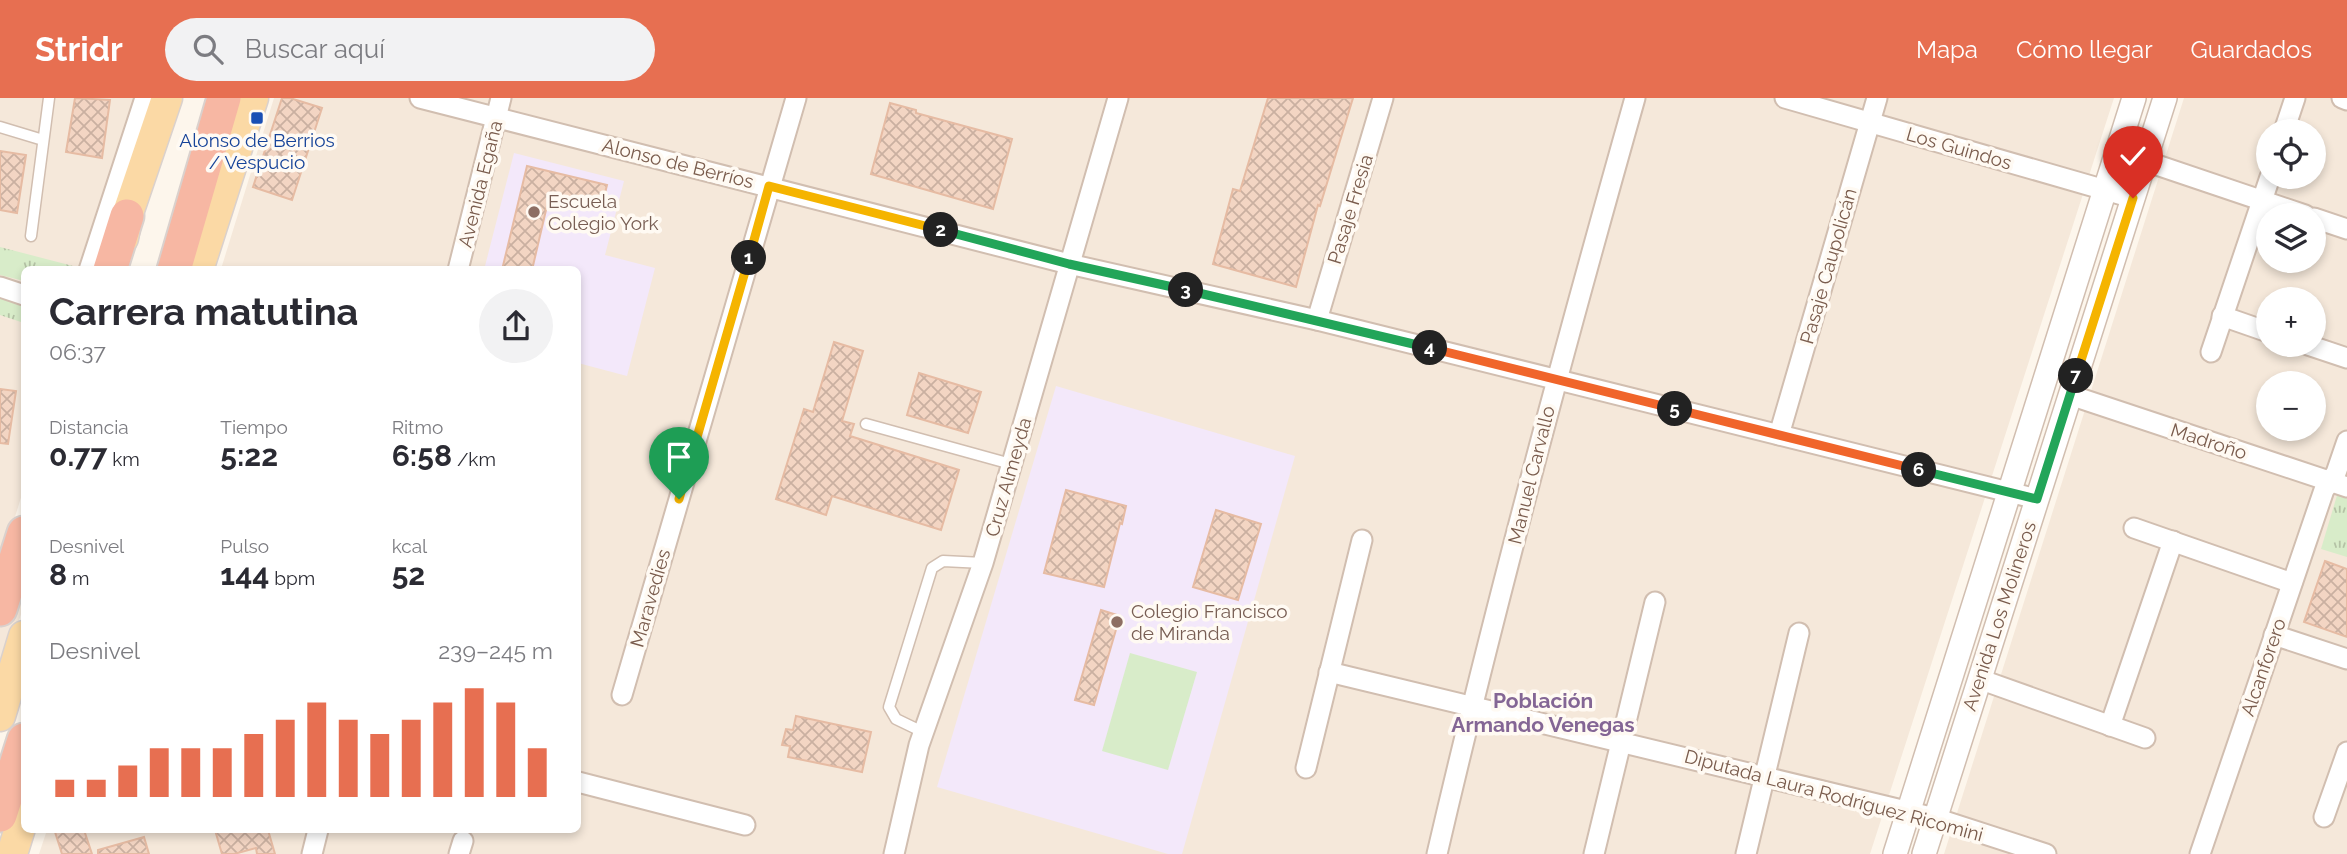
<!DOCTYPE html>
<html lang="es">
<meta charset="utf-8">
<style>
body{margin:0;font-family:Raleway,sans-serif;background:#f2f2f3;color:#2b2b33;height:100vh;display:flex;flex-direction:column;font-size:26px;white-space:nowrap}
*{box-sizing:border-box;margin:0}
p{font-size:23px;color:#7c7c81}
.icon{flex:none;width:38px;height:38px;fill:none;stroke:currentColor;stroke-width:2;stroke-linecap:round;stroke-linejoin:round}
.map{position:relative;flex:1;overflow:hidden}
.sheet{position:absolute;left:21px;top:168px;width:560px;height:567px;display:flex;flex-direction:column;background:#fff;border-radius:10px;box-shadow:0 4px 10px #0003}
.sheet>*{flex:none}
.controls{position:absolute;left:2256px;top:21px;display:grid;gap:14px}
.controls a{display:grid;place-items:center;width:70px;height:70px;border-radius:50%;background:#fff;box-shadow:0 4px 10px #0003;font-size:35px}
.pin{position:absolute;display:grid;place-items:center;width:60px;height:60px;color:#fff;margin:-72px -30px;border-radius:50% 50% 50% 0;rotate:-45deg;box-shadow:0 0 7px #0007}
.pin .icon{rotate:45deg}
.km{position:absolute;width:35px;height:35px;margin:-18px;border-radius:50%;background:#222;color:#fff;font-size:19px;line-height:35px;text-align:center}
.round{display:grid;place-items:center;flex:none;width:74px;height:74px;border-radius:37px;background:#f2f2f3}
.overview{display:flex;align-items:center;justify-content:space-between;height:119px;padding:0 28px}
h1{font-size:38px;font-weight:700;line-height:52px}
.figures{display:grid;grid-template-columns:repeat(3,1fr);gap:10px;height:119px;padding:7px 28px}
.figures div{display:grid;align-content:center}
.figures b{font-size:30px;font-weight:700}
.figures small{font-size:19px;font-weight:400}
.figures p{font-size:19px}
.chart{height:196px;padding:14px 28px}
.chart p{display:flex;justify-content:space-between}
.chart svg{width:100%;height:126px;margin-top:7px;stroke:#e76f51;stroke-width:6}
header{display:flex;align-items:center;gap:42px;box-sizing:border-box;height:98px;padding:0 35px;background:#e76f51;color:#fff}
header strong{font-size:33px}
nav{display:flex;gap:38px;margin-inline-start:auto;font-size:24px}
.search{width:490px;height:63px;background:#f2f2f3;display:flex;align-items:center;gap:18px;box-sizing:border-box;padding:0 24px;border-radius:38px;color:#7c7c81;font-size:26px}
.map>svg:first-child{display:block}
.residential{fill:#f5e8da;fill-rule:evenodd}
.education{fill:#f3e8fa}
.grass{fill:url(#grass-tufts)}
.pitch{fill:#d8ecc9}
.building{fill:url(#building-cross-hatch);stroke:#e6bba3;stroke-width:2}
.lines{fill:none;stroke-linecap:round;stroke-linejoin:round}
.service-casing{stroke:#d1beb0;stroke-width:13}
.minor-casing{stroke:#d1beb0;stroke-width:23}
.tertiary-casing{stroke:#d1beb0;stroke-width:26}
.primary-casing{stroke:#dad1cd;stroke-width:33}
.motorway-casing{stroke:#dad1cd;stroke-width:37}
.service{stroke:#fff;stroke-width:10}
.minor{stroke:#fff;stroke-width:19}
.tertiary{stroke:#fff;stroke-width:23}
.primary{stroke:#fbd9a5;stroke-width:30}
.motorway{stroke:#f7b7a3;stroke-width:33}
.split-1-casing{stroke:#fff;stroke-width:14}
.split-2-casing{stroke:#fff;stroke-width:14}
.split-3-casing{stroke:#fff;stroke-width:14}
.split-4-casing{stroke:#fff;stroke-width:14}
.split-5-casing{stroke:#fff;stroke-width:14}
.split-6-casing{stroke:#fff;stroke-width:14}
.split-7-casing{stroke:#fff;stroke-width:14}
.split-8-casing{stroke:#fff;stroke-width:14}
.split-1{stroke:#f5b400;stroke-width:9}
.split-2{stroke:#f5b400;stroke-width:9}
.split-3{stroke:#22a559;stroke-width:9}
.split-4{stroke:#22a559;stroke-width:9}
.split-5{stroke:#f0652b;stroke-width:9}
.split-6{stroke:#f0652b;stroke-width:9}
.split-7{stroke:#22a559;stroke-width:9}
.split-8{stroke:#f5b400;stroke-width:9}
.transit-dot{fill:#1a4fb4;stroke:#fffaf3;stroke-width:2.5}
.education-dot{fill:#8d6e63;stroke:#fffaf3;stroke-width:2.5}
.labels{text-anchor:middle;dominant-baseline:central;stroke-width:7;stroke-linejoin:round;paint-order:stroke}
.transit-label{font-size:19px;fill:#164399;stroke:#fffaf3}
.street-label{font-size:19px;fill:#7a5c4d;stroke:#fffaf3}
.education-label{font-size:19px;fill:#785e54;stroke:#fffaf3;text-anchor:start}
.neighbourhood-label{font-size:21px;font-weight:bold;fill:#846695;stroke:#fffaf3}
</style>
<header>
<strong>Stridr</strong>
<div class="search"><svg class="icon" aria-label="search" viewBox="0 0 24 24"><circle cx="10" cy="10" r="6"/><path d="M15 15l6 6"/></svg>Buscar aquí</div>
<nav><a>Mapa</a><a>Cómo llegar</a><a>Guardados</a></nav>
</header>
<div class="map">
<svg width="2347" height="756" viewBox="0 0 2347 756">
<defs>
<pattern id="grass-tufts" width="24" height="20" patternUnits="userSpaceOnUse" patternTransform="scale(1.75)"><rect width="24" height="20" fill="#d8ecc9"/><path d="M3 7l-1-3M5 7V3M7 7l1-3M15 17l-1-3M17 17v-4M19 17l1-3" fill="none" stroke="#b4c2a5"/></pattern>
<pattern id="building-cross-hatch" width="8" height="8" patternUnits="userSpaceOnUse" patternTransform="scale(1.75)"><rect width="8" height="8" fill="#f3d5c3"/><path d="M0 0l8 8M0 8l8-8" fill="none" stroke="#cab0a1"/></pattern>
</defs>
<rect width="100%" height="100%" fill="#fdf6ec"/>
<g class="residential">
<path d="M0,0H137L81,171L24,172V390L14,422L24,426V506L0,586Z"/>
<path d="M274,0H2114L1870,756H39L47,732H578V172L221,171Z"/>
<path d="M2184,0H2347V756H1944ZM2268,33H2314V79H2268ZM2268,117H2314V163H2268ZM2268,201H2314V247H2268ZM2268,285H2314V331H2268Z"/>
</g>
<g class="education">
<path d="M514,55L624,83L605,157L655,170L627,278L578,265V172H484Z"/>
<path d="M1056,288L1295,358L1182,756H1168L937,689Z"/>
</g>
<g class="grass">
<path d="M0,149L73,168H74L69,171L24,172V183L0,177Z"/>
<path d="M0,194L24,201V225L0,217Z"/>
<path d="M2338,394L2347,397V459L2321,451Z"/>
</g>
<path class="pitch" d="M1130,555L1197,574L1168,672L1102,653Z"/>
<g class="building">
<path d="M75,0L110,2L102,60L66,54Z"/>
<path d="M282,0H290L322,10L292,102L253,89Z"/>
<path d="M1268,0H1353L1320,108L1318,107L1296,189L1213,166L1233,91L1240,93Z"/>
<path d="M890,5L916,12V15L1012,41L993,111L871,76Z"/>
<path d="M0,53L26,57L17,115L0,112Z"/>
<path d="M527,68L607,87L602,107L550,95L532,172H502Z"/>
<path d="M834,244L863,253L842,323L854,326L850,338L959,372L941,432L832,398L826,417L776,401L804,311L813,314Z"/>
<path d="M919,275L981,294L968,335L907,317Z"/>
<path d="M0,291L16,293L8,346L0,345Z"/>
<path d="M1066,392L1126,408L1122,426L1120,425L1104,489L1044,475Z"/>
<path d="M1216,412L1261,426L1238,502L1193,489Z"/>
<path d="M2325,463L2347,471V539L2304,524Z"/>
<path d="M1101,512L1120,518L1094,607L1075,602Z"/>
<path d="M796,618L871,634L862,674L788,659L790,648L782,647L786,631L793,632Z"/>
<path d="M62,732H84L92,756H62L55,734Z"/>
<path d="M215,732H268L275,756H257L256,750L234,756H222Z"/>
<path d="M144,739L149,756H98V752Z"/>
</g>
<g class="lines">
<defs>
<g id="service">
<path d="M0,29L43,42"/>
<path d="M31,138L49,0"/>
<path d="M866,326L1011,366"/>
<path d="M923,634L896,621L889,609L932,470L943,463L983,465"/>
</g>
<g id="minor">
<path d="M420,0L1069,166L1317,222L2037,401"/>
<path d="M1785,0L2133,100"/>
<path d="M2342,0L2347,2"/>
<path d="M2284,33L2295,0"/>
<path d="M2145,63L2305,117"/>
<path d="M2314,120L2347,131"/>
<path d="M89,172L145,0"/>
<path d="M458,172L501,0"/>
<path d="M0,189L24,197"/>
<path d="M2222,218L2268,234"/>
<path d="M1317,222L1383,0"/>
<path d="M2308,247L2347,260"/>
<path d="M2211,254L2270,79"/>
<path d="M2070,297L2347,389"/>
<path d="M1779,337L1877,0"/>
<path d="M2134,430L2292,485"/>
<path d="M2274,537L2347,561"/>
<path d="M1329,574L1935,720L2046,756"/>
<path d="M1979,581L2145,640"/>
<path d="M622,597L796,0"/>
<path d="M2110,628L2173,443"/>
<path d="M1306,670L1362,442"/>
<path d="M578,684L745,727"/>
<path d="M2324,719L2347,654"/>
<path d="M312,756L318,732"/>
<path d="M459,756L463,743"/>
<path d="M894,756L919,647L983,465L1118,0"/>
<path d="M1437,756C1496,502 1564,251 1635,0"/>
<path d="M1594,756L1655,504"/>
<path d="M1746,756L1799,535"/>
<path d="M2200,756L2324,392L2336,375L2347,343"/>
</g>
<g id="tertiary">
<path d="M1895,756L2134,0"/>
<path d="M1924,756L2165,0"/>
</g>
<g id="primary">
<path d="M123,140L127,118L167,0"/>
<path d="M198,172L253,0"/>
<path d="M0,618L24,538"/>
<path d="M12,756L24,717"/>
</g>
<g id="motorway">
<path d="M110,172L127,118"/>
<path d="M174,172L224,0"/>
<path d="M0,511L24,435"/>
<path d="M0,717L24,642"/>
</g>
</defs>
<use href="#service" class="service-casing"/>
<use href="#minor" class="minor-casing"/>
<use href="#tertiary" class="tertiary-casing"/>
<use href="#primary" class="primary-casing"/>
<use href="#motorway" class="motorway-casing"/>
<use href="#service" class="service"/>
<use href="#minor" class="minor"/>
<use href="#tertiary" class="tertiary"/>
<use href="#primary" class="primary"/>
<use href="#motorway" class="motorway"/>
</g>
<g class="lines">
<defs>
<path id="split-1" d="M679,401L749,160"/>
<path id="split-2" d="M749,160L769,88L941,132"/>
<path id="split-3" d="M941,132L1069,166L1186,192"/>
<path id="split-4" d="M1186,192L1430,250"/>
<path id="split-5" d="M1430,250L1675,311"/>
<path id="split-6" d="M1675,311L1919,372"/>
<path id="split-7" d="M1919,372L2037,401L2076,278"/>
<path id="split-8" d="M2076,278L2133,100"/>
</defs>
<use href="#split-1" class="split-1-casing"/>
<use href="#split-2" class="split-2-casing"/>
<use href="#split-3" class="split-3-casing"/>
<use href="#split-4" class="split-4-casing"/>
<use href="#split-5" class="split-5-casing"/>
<use href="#split-6" class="split-6-casing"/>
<use href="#split-7" class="split-7-casing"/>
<use href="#split-8" class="split-8-casing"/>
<use href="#split-1" class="split-1"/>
<use href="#split-2" class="split-2"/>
<use href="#split-3" class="split-3"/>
<use href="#split-4" class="split-4"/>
<use href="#split-5" class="split-5"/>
<use href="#split-6" class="split-6"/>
<use href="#split-7" class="split-7"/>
<use href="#split-8" class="split-8"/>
</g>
<rect class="transit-dot" x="250" y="13" width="14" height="14" rx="3.5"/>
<g class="education-dot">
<circle cx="534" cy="114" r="7"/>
<circle cx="1117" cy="524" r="7"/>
</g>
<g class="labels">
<g class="transit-label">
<text x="257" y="42">Alonso de Berrios<tspan x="257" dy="22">/ Vespucio</tspan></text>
</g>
<g class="street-label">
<text transform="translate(1959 50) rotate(16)">Los Guindos</text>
<text transform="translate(678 65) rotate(14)">Alonso de Berríos</text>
<text transform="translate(480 86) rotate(-76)">Avenida Egaña</text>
<text transform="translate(1350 111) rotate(-73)">Pasaje Fresia</text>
<text transform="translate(1828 168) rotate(-74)">Pasaje Caupolicán</text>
<text transform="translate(2209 343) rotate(18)">Madroño</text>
<text transform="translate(1531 377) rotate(-76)">Manuel Carvallo</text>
<text transform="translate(1008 379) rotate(-74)">Cruz Almeyda</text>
<text transform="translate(650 500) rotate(-74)">Maravedies</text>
<text transform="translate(1999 518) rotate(-72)">Avenida Los Molineros</text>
<text transform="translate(2263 569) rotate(-71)">Alcanforero</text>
<text transform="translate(1834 697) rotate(15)">Diputada Laura Rodríguez Ricomini</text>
</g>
<g class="education-label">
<text x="548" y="103">Escuela<tspan x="548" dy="22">Colegio York</tspan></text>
<text x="1131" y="513">Colegio Francisco<tspan x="1131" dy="22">de Miranda</tspan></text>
</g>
<g class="neighbourhood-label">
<text x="1543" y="602">Población<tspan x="1543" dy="24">Armando Venegas</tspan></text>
</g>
</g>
</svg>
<div class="controls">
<a><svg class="icon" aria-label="locate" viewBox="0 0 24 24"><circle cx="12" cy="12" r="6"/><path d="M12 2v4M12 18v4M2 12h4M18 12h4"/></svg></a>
<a><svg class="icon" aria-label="layers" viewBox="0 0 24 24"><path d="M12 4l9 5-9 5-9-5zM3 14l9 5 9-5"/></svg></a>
<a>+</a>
<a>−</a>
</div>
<div class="pin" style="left:679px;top:401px;background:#1e9e55"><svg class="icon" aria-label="arrive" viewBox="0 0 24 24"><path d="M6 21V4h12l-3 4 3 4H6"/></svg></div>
<div class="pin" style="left:2133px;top:100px;background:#d93025"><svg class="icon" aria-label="check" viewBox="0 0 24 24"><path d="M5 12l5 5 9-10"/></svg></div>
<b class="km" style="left:749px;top:160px">1</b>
<b class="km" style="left:941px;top:132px">2</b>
<b class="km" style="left:1186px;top:192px">3</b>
<b class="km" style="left:1430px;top:250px">4</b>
<b class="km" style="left:1675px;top:311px">5</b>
<b class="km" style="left:1919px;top:372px">6</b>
<b class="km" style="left:2076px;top:278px">7</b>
<section class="sheet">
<div class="overview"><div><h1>Carrera matutina</h1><p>06:37</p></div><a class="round"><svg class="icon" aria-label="share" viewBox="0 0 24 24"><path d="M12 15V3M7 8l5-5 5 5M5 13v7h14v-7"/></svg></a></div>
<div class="figures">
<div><p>Distancia</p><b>0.77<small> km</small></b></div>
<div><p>Tiempo</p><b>5:22</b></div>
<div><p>Ritmo</p><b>6:58<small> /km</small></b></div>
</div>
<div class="figures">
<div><p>Desnivel</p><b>8<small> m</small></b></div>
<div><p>Pulso</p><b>144<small> bpm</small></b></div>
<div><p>kcal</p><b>52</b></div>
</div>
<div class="chart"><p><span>Desnivel</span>239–245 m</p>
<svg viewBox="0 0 160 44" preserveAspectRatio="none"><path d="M5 44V38M15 44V38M25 44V33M35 44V27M45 44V27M55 44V27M65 44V22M75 44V17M85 44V11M95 44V17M105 44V22M115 44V17M125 44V11M135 44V6M145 44V11M155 44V27"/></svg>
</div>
</section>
</div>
